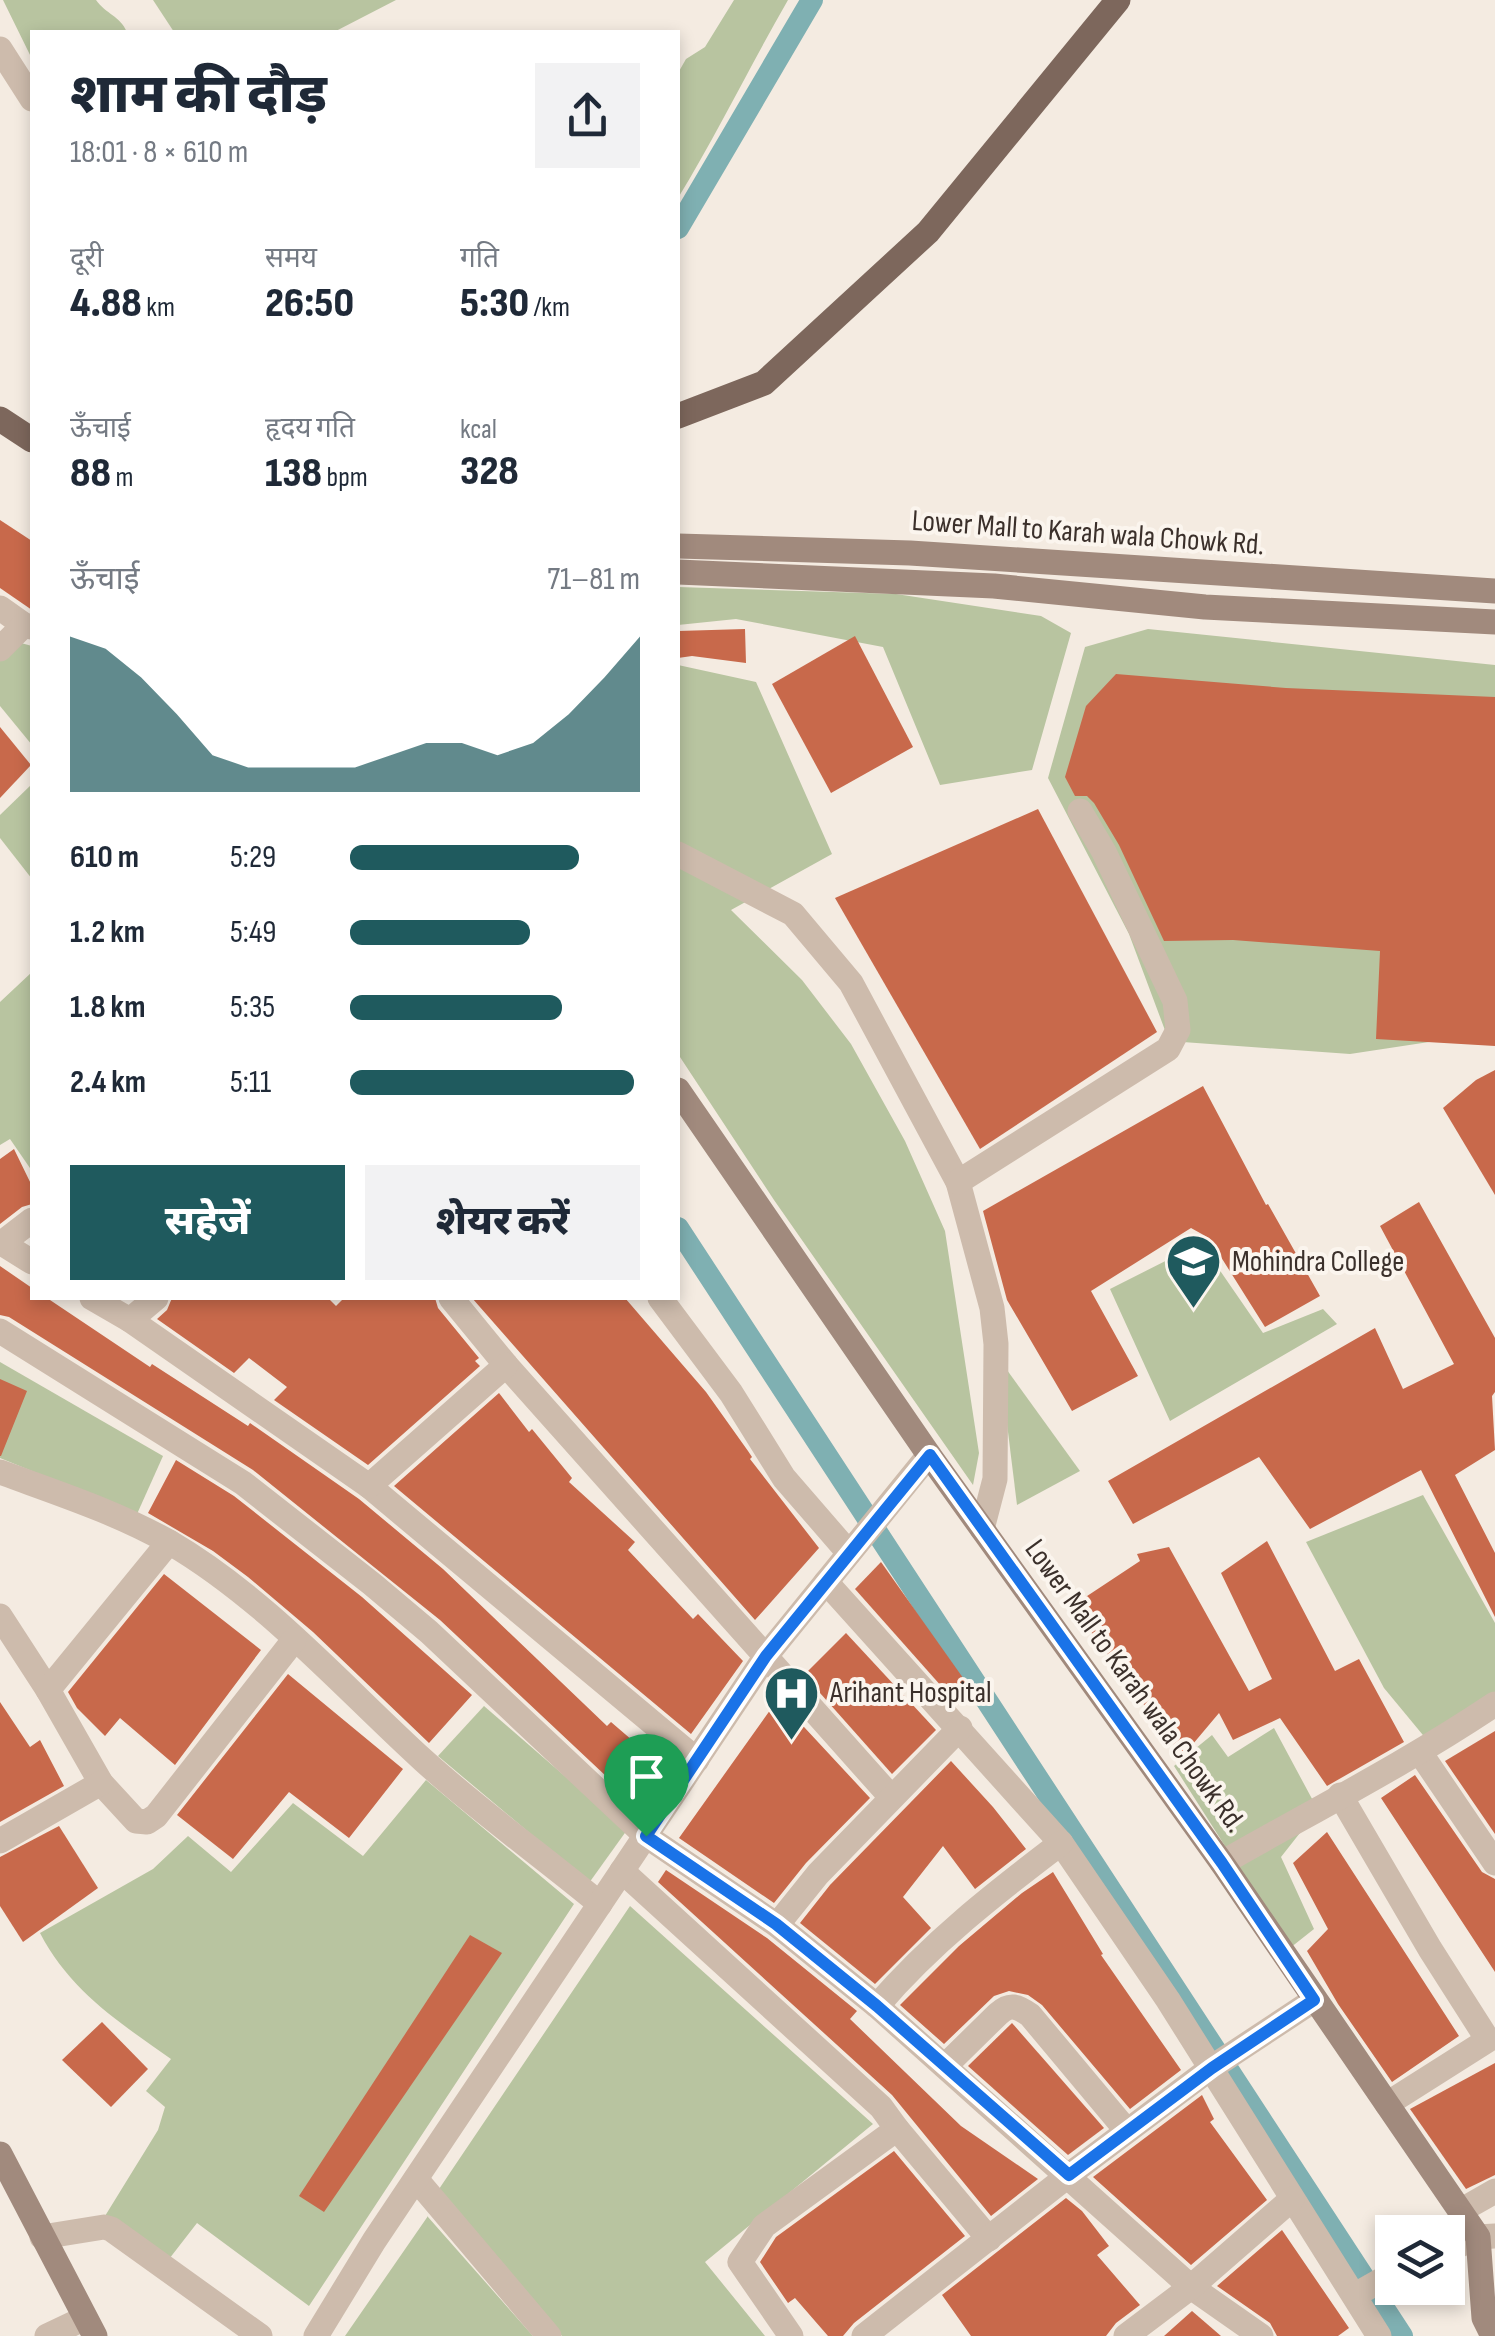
<!DOCTYPE html>
<html lang="hi">
<meta charset="utf-8">
<style>
body{margin:0;font-family:"Sofia Sans Condensed","Noto Sans Devanagari",sans-serif;background:#f2f2f3;color:#1f2937;height:100vh;display:flex;flex-direction:column;font-size:38px;white-space:nowrap}
*{box-sizing:border-box;margin:0}
p{font-size:32px;color:#747a83}
.icon{flex:none;width:55px;height:55px;fill:none;stroke:currentColor;stroke-width:2;stroke-linecap:round;stroke-linejoin:round}
.map{position:relative;flex:1;overflow:hidden}
.drawer{position:absolute;left:30px;top:30px;width:650px;height:1270px;display:flex;flex-direction:column;background:#fff;border-radius:0px;box-shadow:0 5px 15px #0003}
.drawer>*{flex:none}
.controls{position:absolute;left:1375px;top:2215px;display:grid;gap:20px}
.controls a{display:grid;place-items:center;width:90px;height:90px;border-radius:0px;background:#fff;box-shadow:0 5px 15px #0003;font-size:50px}
.pin{position:absolute;display:grid;place-items:center;width:85px;height:85px;color:#fff;margin:-102px -42px;border-radius:50% 50% 50% 0;rotate:-45deg;box-shadow:0 0 10px #0007}
.pin .icon{rotate:45deg}
.round{display:grid;place-items:center;flex:none;width:105px;height:105px;border-radius:0px;background:#f2f2f3}
.overview{display:flex;align-items:center;justify-content:space-between;height:170px;padding:0 40px}
h1{font-size:55px;font-weight:800;line-height:75px}
.stats{display:grid;grid-template-columns:repeat(3,1fr);gap:15px;height:170px;padding:10px 40px}
.stats div{display:grid;align-content:center}
.stats b{font-size:42px;font-weight:800}
.stats small{font-size:28px;font-weight:400}
.stats p{font-size:28px}
.chart{height:280px;padding:20px 40px}
.chart p{display:flex;justify-content:space-between}
.chart svg{width:100%;height:180px;margin-top:10px;fill:#1f5a5e;opacity:.7}
.cta{display:flex;gap:20px;margin-top:auto;padding:20px 40px}
.cta a{flex:1;height:115px;border-radius:0px;background:#1f5a5e;color:#fff;font-size:40px;font-weight:800;line-height:115px;text-align:center}
.cta a+a{background:#f2f2f3;color:#1f2937}
ul{padding:0 40px;list-style:none;font-size:32px}
li{display:grid;grid-template-columns:160px 120px 1fr;align-items:center;height:75px}
li i{height:25px;border-radius:12px;background:#1f5a5e}
.map>svg:first-child{display:block}
.green{fill:#b8c4a0}
.lines{fill:none;stroke-linecap:round;stroke-linejoin:round}
.canal{stroke:#7fb0b2;stroke-width:22}
.building{fill:#c8694b}
.street{stroke:#cdbbac;stroke-width:25}
.secondary{stroke:#a18a7d;stroke-width:25}
.primary{stroke:#7d675c;stroke-width:25}
.route-casing{stroke:#fff;stroke-width:20}
.route{stroke:#1a73e8;stroke-width:12}
.labels{text-anchor:middle;dominant-baseline:central;stroke-width:8;stroke-linejoin:round;paint-order:stroke}
.street-label{font-size:30px;fill:#3b302b;stroke:#fbf5ee}
.poi-label{font-size:30px;fill:#3b302b;stroke:#fbf5ee;text-anchor:start}
</style>
<div class="map">
<svg width="1495" height="2336" viewBox="0 0 1495 2336">
<rect width="100%" height="100%" fill="#f4ebe1"/>
<g class="green">
<path d="M3,0H96C106,14 120,16 127,32H32V59Z"/>
<path d="M153,0H396L334,32H174Z"/>
<path d="M734,0H788C750,66 717,134 678,198V73L686,59L705,47Z"/>
<path d="M678,587L896,594L1041,616L1071,633L1032,770L940,785L883,647L736,619L678,625Z"/>
<path d="M1148,629L1495,665V1032L1350,1054L1169,1041L1129,934L1048,778L1085,647Z"/>
<path d="M21,643L32,646V745L0,706V661Z"/>
<path d="M678,665L756,682L832,854L731,910L802,980L851,1044L905,1141L945,1231L979,1453L973,1485L774,1200L678,1054Z"/>
<path d="M32,784V879L0,838V815Z"/>
<path d="M32,972V1171L10,1139L0,1145V1002Z"/>
<path d="M1201,1243L1263,1333L1323,1309L1337,1324L1170,1421L1110,1289Z"/>
<path d="M999,1359L1080,1471L1017,1505Z"/>
<path d="M0,1362L163,1456L137,1514L0,1458Z"/>
<path d="M1423,1495L1495,1623V1704L1432,1746L1384,1688L1306,1542Z"/>
<path d="M484,1706L627,1830L589,1883L438,1756Z"/>
<path d="M1274,1728L1318,1810L1281,1857L1314,1929L1290,1948L1174,1766L1212,1735L1228,1757Z"/>
<path d="M426,1780L574,1904L309,2306L197,2223L159,2272L97,2229L158,2130L165,2107L146,2091L171,2059C120,2023 70,1991 40,1933L153,1869L188,1836L231,1872L293,1803L363,1856Z"/>
<path d="M630,1906L873,2124L705,2262L765,2336H562L439,2189Z"/>
<path d="M428,2216V2217L533,2336H345Z"/>
</g>
<g class="lines">
<g class="canal">
<path d="M678,228L812,0"/>
<path d="M678,1228L1402,2336"/>
</g>
</g>
<g class="building">
<path d="M0,520L32,541V610L0,588Z"/>
<path d="M745,629L746,663L692,656L678,658V631Z"/>
<path d="M855,636L913,747L831,793L772,684Z"/>
<path d="M1116,674L1286,688L1495,697V1046L1376,1039L1380,951L1233,940L1164,941L1119,845L1094,803L1087,796H1075L1065,777L1086,706Z"/>
<path d="M0,727L31,765L0,798Z"/>
<path d="M1038,809L1157,1032L980,1149L835,898Z"/>
<path d="M1495,1070V1195L1443,1108L1476,1080Z"/>
<path d="M1203,1086L1266,1205L1268,1204L1320,1296L1265,1327L1209,1238L1191,1228L1091,1291L1138,1376L1072,1411L1007,1300L983,1211Z"/>
<path d="M14,1149L32,1186V1204L22,1207L0,1224V1159Z"/>
<path d="M1419,1202L1495,1338V1392L1492,1396L1495,1450L1455,1475L1495,1553V1617L1421,1470L1310,1529L1259,1457L1133,1524L1108,1481L1375,1328L1403,1389L1454,1364L1380,1226Z"/>
<path d="M0,1266L32,1288V1298H47L150,1367L152,1364L248,1426L250,1423L359,1499L443,1569L607,1726L611,1722L668,1771L641,1809L440,1620L253,1470L9,1317L0,1315Z"/>
<path d="M172,1298H328L336,1306L344,1298H435L438,1308L479,1358L475,1361L480,1366L368,1465L274,1400L287,1387L249,1358L234,1373L157,1319L167,1310Z"/>
<path d="M472,1298H625L706,1392L748,1451L752,1457L750,1459L819,1548L755,1620Z"/>
<path d="M0,1379L27,1391L1,1456H0Z"/>
<path d="M499,1393L529,1432L532,1429L572,1478L569,1482L635,1542L628,1550L693,1619L698,1614L743,1661L691,1734L394,1486Z"/>
<path d="M176,1460L234,1496L362,1597L472,1695L429,1743L313,1632L248,1577L213,1551L148,1513Z"/>
<path d="M1267,1541L1335,1671L1359,1659L1404,1742L1327,1786L1280,1718L1233,1740L1219,1713L1182,1757L1072,1606L1140,1561L1137,1554L1169,1547L1249,1691L1272,1679L1221,1573Z"/>
<path d="M881,1562L973,1692L958,1705L855,1589Z"/>
<path d="M164,1574L261,1650L175,1765L120,1718L105,1736L77,1708L68,1692Z"/>
<path d="M846,1633L936,1730L892,1774L804,1675Z"/>
<path d="M288,1674L403,1769L349,1838L289,1792L233,1859L177,1815Z"/>
<path d="M778,1699L870,1798L806,1863L774,1903L679,1838Z"/>
<path d="M0,1702L30,1747L40,1740L64,1786L0,1822Z"/>
<path d="M1495,1731V1834L1445,1761Z"/>
<path d="M951,1761L993,1807L1026,1849L975,1889L943,1846L903,1897L931,1928L875,1984L800,1923L830,1885Z"/>
<path d="M1415,1775L1482,1872L1495,1879V1972L1381,1798Z"/>
<path d="M59,1826L98,1888L23,1942L0,1906V1857Z"/>
<path d="M1327,1832L1459,2036L1392,2082L1338,2004L1307,1951L1328,1929L1293,1863Z"/>
<path d="M666,1870L767,1938L857,2011L850,2019L961,2126L1038,2179L991,2216L892,2095L658,1882Z"/>
<path d="M1053,1872L1103,1954L1101,1955L1181,2070L1130,2109L1042,2005L1028,1995L1009,1991L994,1996L944,2044L900,2005L959,1946L1022,1893Z"/>
<path d="M470,1935L502,1953L324,2212L299,2196Z"/>
<path d="M102,2022L148,2069L111,2107L62,2060Z"/>
<path d="M1012,2023L1104,2128L1068,2155L968,2066Z"/>
<path d="M1495,2063V2175L1466,2189L1410,2109Z"/>
<path d="M1202,2095L1214,2119L1210,2122L1267,2200L1191,2265L1093,2177Z"/>
<path d="M894,2151L965,2236L854,2323L843,2336H828L795,2298L788,2303L760,2262L776,2237Z"/>
<path d="M1066,2198L1082,2211L1109,2246L1097,2255L1140,2305L1116,2323L1106,2336H971L942,2295Z"/>
<path d="M1282,2230L1349,2328L1338,2336H1277L1270,2323L1217,2286Z"/>
<path d="M1192,2311L1221,2336H1164Z"/>
</g>
<g class="lines">
<g class="street">
<path d="M0,49L32,99"/>
<path d="M0,608L24,625L32,627"/>
<path d="M0,649L24,625"/>
<path d="M678,854L793,914L851,983L958,1182L992,1308L996,1344L995,1479L982,1529"/>
<path d="M958,1182L1168,1049L1178,1030L1175,1001L1104,852L1080,811"/>
<path d="M0,1242L32,1262"/>
<path d="M2,1243L32,1220"/>
<path d="M92,1298L130,1320"/>
<path d="M156,1298L130,1320L369,1486L697,1760"/>
<path d="M451,1298L506,1365L891,1797"/>
<path d="M660,1298L731,1393L784,1478L849,1553"/>
<path d="M0,1331L243,1483L372,1584L429,1632L646,1836L777,1925L877,2006L1191,2287L1261,2336"/>
<path d="M0,1472C57,1493 116,1512 169,1542C265,1598 342,1686 423,1760C479,1811 542,1856 600,1904"/>
<path d="M369,1486L506,1365"/>
<path d="M826,1582L1061,1843L1168,2000L1379,2336"/>
<path d="M0,1616L48,1690L101,1783L136,1821L147,1822L156,1816L294,1640"/>
<path d="M48,1690L169,1542"/>
<path d="M1421,1754L1495,1863"/>
<path d="M1340,1795L1430,1949L1488,2040L1387,2104"/>
<path d="M0,1841L101,1783"/>
<path d="M1222,1863C1313,1811 1407,1763 1495,1704"/>
<path d="M622,1871L881,2107L897,2129L764,2226L740,2262L791,2336"/>
<path d="M777,1925L818,1874L960,1728"/>
<path d="M877,2006C931,1943 995,1893 1061,1843"/>
<path d="M945,2066L998,2014C1010,2003 1017,2006 1030,2015L1127,2131"/>
<path d="M897,2129L989,2239"/>
<path d="M416,2179L549,2336"/>
<path d="M1460,2211L1495,2191"/>
<path d="M42,2237L104,2227L111,2229L260,2336"/>
<path d="M1448,2250L1478,2237L1495,2236"/>
<path d="M1355,2295L1392,2274"/>
<path d="M47,2336L85,2318"/>
<path d="M316,2336L374,2241L766,1656L929,1455"/>
<path d="M864,2336L1069,2175L1211,2068L1314,2000"/>
<path d="M1126,2336L1191,2287L1292,2199"/>
</g>
<g class="secondary">
<path d="M678,546L910,553L1495,591"/>
<path d="M678,572L994,586L1205,607L1495,622"/>
<path d="M678,1090L929,1455L1222,1863L1478,2237L1484,2318L1493,2336"/>
<path d="M0,2154L95,2336"/>
</g>
<g class="primary">
<path d="M678,416L764,383L928,232L1118,0"/>
<path d="M0,419L32,440"/>
</g>
</g>
<g class="lines">
<defs>
<path id="route" d="M930,1455L1222,1863L1314,2000L1212,2068L1069,2175L877,2006L776,1924L646,1836L766,1656Z"/>
</defs>
<use href="#route" class="route-casing"/>
<use href="#route" class="route"/>
</g>
<defs>
<symbol id="university-pin" viewBox="-11 -11 22 30"><path d="M0 17L-7.5 6A9.5 9.5 0 1 1 7.5 6Z" fill="#1f5a5e" stroke="#fbf5ee"/><path d="M0-5L7-2L0 1L-7-2ZM-4 1L0 2.5L4 1V4Q0 6-4 4Z" fill="#fff"/></symbol>
<symbol id="hospital-pin" viewBox="-11 -11 22 30"><path d="M0 17L-7.5 6A9.5 9.5 0 1 1 7.5 6Z" fill="#1f5a5e" stroke="#fbf5ee"/><path d="M-5-5h3v3.5h4V-5h3V5h-3V1.5h-4V5h-3Z" fill="#fff"/></symbol>
</defs>
<g fill-rule="evenodd">
<use href="#university-pin" x="1162" y="1230" width="63" height="86"/>
<use href="#hospital-pin" x="760" y="1662" width="63" height="86"/>
</g>
<g class="labels">
<g class="street-label">
<text transform="translate(1088 533) rotate(4)">Lower Mall to Karah wala Chowk Rd.</text>
<text transform="translate(1135 1686) rotate(54)">Lower Mall to Karah wala Chowk Rd.</text>
</g>
<g class="poi-label">
<text x="1232" y="1262">Mohindra College</text>
<text x="830" y="1693">Arihant Hospital</text>
</g>
</g>
</svg>
<div class="controls">
<a><svg class="icon" aria-label="layers" viewBox="0 0 24 24"><path d="M12 4l9 5-9 5-9-5zM3 14l9 5 9-5"/></svg></a>
</div>
<div class="pin" style="left:646px;top:1836px;background:#1e9e55"><svg class="icon" aria-label="arrive" viewBox="0 0 24 24"><path d="M6 21V4h12l-3 4 3 4H6"/></svg></div>
<section class="drawer">
<div class="overview"><div><h1>शाम की दौड़</h1><p>18:01 · 8 × 610 m</p></div><a class="round"><svg class="icon" aria-label="share" viewBox="0 0 24 24"><path d="M12 15V3M7 8l5-5 5 5M5 13v7h14v-7"/></svg></a></div>
<div class="stats">
<div><p>दूरी</p><b>4.88<small> km</small></b></div>
<div><p>समय</p><b>26:50</b></div>
<div><p>गति</p><b>5:30<small> /km</small></b></div>
</div>
<div class="stats">
<div><p>ऊँचाई</p><b>88<small> m</small></b></div>
<div><p>हृदय गति</p><b>138<small> bpm</small></b></div>
<div><p>kcal</p><b>328</b></div>
</div>
<div class="chart"><p><span>ऊँचाई</span>71–81 m</p>
<svg viewBox="0 0 160 44" preserveAspectRatio="none"><path d="M0 44V6L10 9L20 16L30 25L40 35L50 38L60 38L70 38L80 38L90 35L100 32L110 32L120 35L130 32L140 25L150 16L160 6V44z"/></svg>
</div>
<ul>
<li><b>610 m</b>5:29<i style="width:79%"></i></li>
<li><b>1.2 km</b>5:49<i style="width:62%"></i></li>
<li><b>1.8 km</b>5:35<i style="width:73%"></i></li>
<li><b>2.4 km</b>5:11<i style="width:98%"></i></li>
</ul>
<div class="cta"><a>सहेजें</a><a>शेयर करें</a></div>
</section>
</div>
